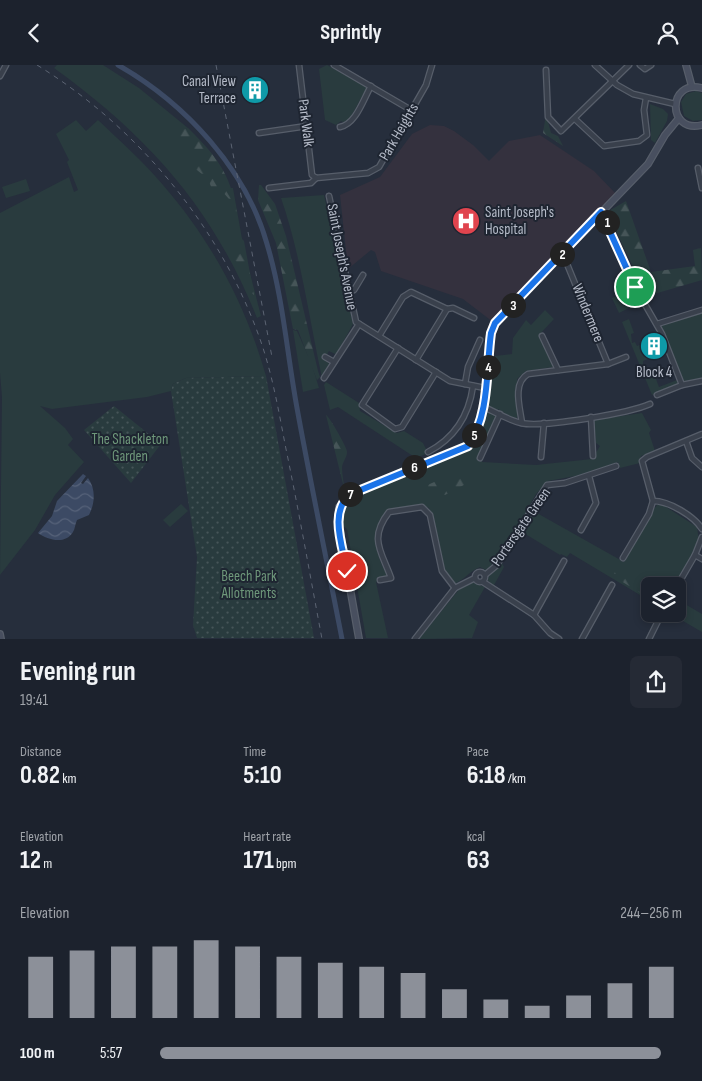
<!DOCTYPE html>
<meta charset="utf-8">
<style>
body{margin:0;font-family:"Sofia Sans Condensed",sans-serif;background:#252a35;color:#f1f3f6;height:100vh;display:flex;flex-direction:column;font-size:19px;white-space:nowrap}
*{box-sizing:border-box;margin:0}
p{font-size:16px;color:#a0a4aa}
.icon{flex:none;width:28px;height:28px;fill:none;stroke:currentColor;stroke-width:2;stroke-linecap:round;stroke-linejoin:round}
.map{position:relative;height:574px;overflow:hidden}
.side{display:flex;flex-direction:column;background:#1c222d;flex:1}
.side>*{flex:none}
.fabs{position:absolute;left:641px;top:512px;display:grid;gap:10px}
.fabs a{display:grid;place-items:center;width:45px;height:45px;border-radius:8px;background:#1c222d;box-shadow:0 2px 8px #0003,0 0 0 1px #3a3f49;font-size:25px}
.pin{position:absolute;display:grid;place-items:center;width:42px;height:42px;color:#fff;margin:-21px;border:2px solid #fff;border-radius:50%;box-shadow:0 1px 5px #0007}
.km{position:absolute;width:25px;height:25px;margin:-12px;border-radius:50%;background:#222;color:#fff;font-size:14px;line-height:25px;text-align:center}
.round{display:grid;place-items:center;flex:none;width:52px;height:52px;border-radius:8px;background:#252a35}
.headline{display:flex;align-items:center;justify-content:space-between;height:85px;padding:0 20px}
h1{font-size:28px;font-weight:700;line-height:38px}
.figures{display:grid;grid-template-columns:repeat(3,1fr);gap:8px;height:85px;padding:5px 20px}
.figures div{display:grid;align-content:center}
.figures b{font-size:25px;font-weight:700}
.figures small{font-size:14px;font-weight:400}
.figures p{font-size:14px}
.chart{height:140px;padding:10px 20px}
.chart p{display:flex;justify-content:space-between}
.chart svg{width:100%;height:90px;margin-top:5px;stroke:#8c9099;stroke-width:6}
ul{padding:0 20px;list-style:none;font-size:16px}
li{display:grid;grid-template-columns:80px 60px 1fr;align-items:center;height:38px}
li i{height:12px;border-radius:6px;background:#8c9099}
header{display:flex;justify-content:space-between;align-items:center;height:65px;padding:0 20px;background:#1c222d;font-size:22px;font-weight:700}
.map>svg:first-child{display:block}
.medical{fill:#34313e}
.grass{fill:#293b3e}
.forest{fill:url(#forest-firs)}
.park{fill:url(#park-dots)}
.water{fill:url(#water-waves)}
.lines{fill:none;stroke-linecap:round;stroke-linejoin:round}
.canal{stroke:#3c4a64;stroke-width:5}
.street-casing{stroke:#575e6a;stroke-width:7}
.secondary-casing{stroke:#575e6a;stroke-width:8}
.street{stroke:#39404c;stroke-width:4.5}
.secondary{stroke:#484f5f;stroke-width:5.5}
.rail{stroke:#5c6473;stroke-width:1;stroke-dasharray:5 5;stroke-linecap:butt}
.route-casing{stroke:#fff;stroke-width:10}
.route{stroke:#1a73e8;stroke-width:6}
.labels{text-anchor:middle;dominant-baseline:central;stroke-width:4;stroke-linejoin:round;paint-order:stroke}
.poi-label{font-size:15px;fill:#b5bbc8;stroke:#1e2531;text-anchor:end}
.street-label{font-size:15px;fill:#b5bbc8;stroke:#1e2531}
.park-label{font-size:15px;fill:#6e977a;stroke:#1e2531}
</style>
<header><svg class="icon" aria-label="back" viewBox="0 0 24 24"><path d="M15 5l-7 7 7 7"/></svg>Sprintly<svg class="icon" aria-label="person" viewBox="0 0 24 24"><circle cx="12" cy="8" r="4"/><path d="M4 21q1-7 8-7t8 7"/></svg></header>
<div class="map">
<svg width="702" height="574" viewBox="0 0 702 574">
<defs>
<pattern id="forest-firs" width="22" height="20" patternUnits="userSpaceOnUse" patternTransform="scale(1.25)"><rect width="22" height="20" fill="#293b3e"/><path d="M5 1l3.5 6h-7zM16 11l3.5 6h-7z" fill="#465558"/></pattern>
<pattern id="park-dots" width="8" height="8" patternUnits="userSpaceOnUse" patternTransform="scale(1.25)"><rect width="8" height="8" fill="#293b3e"/><path d="M2 2h.1M6 6h.1" fill="none" stroke="#465558" stroke-width="1.8" stroke-linecap="round"/></pattern>
<pattern id="water-waves" width="16" height="10" patternUnits="userSpaceOnUse" patternTransform="scale(1.25)"><rect width="16" height="10" fill="#3c4a64"/><path d="M0 5q4-4 8 0t8 0" fill="none" stroke="#566279"/></pattern>
</defs>
<rect width="100%" height="100%" fill="#262e3c"/>
<path class="medical" d="M430,60L444,61L454,66L473,80L489,96L509,76L540,70L594,106L616,129L493,257L463,234L381,206L375,187L371,185L348,204L340,130L380,112L412,69Z"/>
<g class="grass">
<path d="M57,0H103L139,23L188,63L179,67L189,78L215,123H233L244,185L261,251L257,253C213,143 149,72 54,3Z"/>
<path d="M327,0L367,22L347,59L341,56L336,60L325,55L319,4Z"/>
<path d="M696,26L702,28V55L693,56L684,51L681,37L686,29Z"/>
<path d="M650,39L663,44L668,49L667,56L655,78L651,75Z"/>
<path d="M76,55L86,66L98,55C120,76 143,96 163,120C211,175 246,240 266,311L186,313L173,319L171,326L147,332L52,344L40,341L65,363L73,374L68,380L84,397L55,430L35,465L0,510L2,332L0,308V148L69,112L74,127L78,125L67,97L69,95L56,69Z"/>
<path d="M26,114L30,126L6,133L2,122Z"/>
<path d="M324,130L353,259L337,288L335,289L329,286L325,293L330,300L322,313C309,253 301,191 281,133Z"/>
<path d="M630,226H633L639,238L619,248L612,233Z"/>
<path d="M545,245L554,254L539,270L552,295L553,302L526,306L517,314V353L514,354L498,344L482,397L536,400L592,394L600,381L596,378L594,355L642,348L651,365L649,368L655,386L641,391L640,398L620,403L618,397L586,409L548,416L536,429L528,443L624,497L654,444L657,440H663L697,462L699,476L676,521H650V536L570,488L567,492L561,489L560,490L517,464L490,502L486,505L480,502C470,506 464,515 454,519L447,512L429,443C420,439 411,441 402,443C376,448 372,473 380,495C382,502 386,505 387,513L376,517L388,573H366L347,464L343,461L341,449L351,432L358,428L466,387C489,362 491,323 495,291L512,289L513,273L526,255L531,260Z"/>
<path d="M702,247V314L684,317L661,260Z"/>
<path d="M629,254L634,268L631,269L632,278L635,277L637,281L642,279L648,294L643,296V305L646,304L647,308L653,306L659,322L677,315V319L652,330L622,257Z"/>
<path d="M293,265L297,266L311,297L319,323L303,327Z"/>
<path d="M326,317L359,338L360,346L397,368L404,366L423,378L428,388L416,393L338,342L330,345L324,320Z"/>
<path d="M181,439L188,446L170,462L163,455Z"/>
<path d="M501,496L504,502L493,522L487,514Z"/>
<path d="M472,517L485,522L469,550L478,557L472,573L419,574L461,522Z"/>
<path d="M678,535L702,549V567L671,549H678Z"/>
</g>
<g class="forest">
<path d="M546,49L551,68L558,71L563,81L543,68Z"/>
<path d="M188,63C216,91 230,107 237,148L230,149L227,142L229,134L221,125H217L216,134L208,114L192,101C195,87 189,73 175,70L174,66Z"/>
<path d="M259,120H261L275,139L286,171L318,306L320,312L317,315L298,265L293,264L276,178L258,135Z"/>
<path d="M626,136L651,207L695,201L693,185L701,183V180L702,215L647,231L607,147Z"/>
<path d="M240,172L244,176L254,230L249,226L247,214L242,212L238,206L240,199L234,195L237,185L234,179Z"/>
<path d="M326,350C329,351 348,384 347,387C347,393 342,397 342,403C342,410 344,419 345,427Z"/>
<path d="M460,406L477,413L445,430L425,421Z"/>
<path d="M615,507L628,510L650,526V534L613,511Z"/>
</g>
<g class="park">
<path d="M266,311L314,573H197L193,560L197,492L171,326L173,319L186,313Z"/>
<path d="M114,341L161,379L131,418L84,365Z"/>
</g>
<path class="water" d="M83,409L86,411L81,418L83,419L88,413C96,424 95,438 89,450L77,455C75,459 75,464 73,467C65,480 48,475 38,468L52,451L57,436Z"/>
<g class="lines">
<path class="canal" d="M118,0C185,38 246,104 267,179C283,232 287,289 297,343C311,420 327,497 342,574"/>
<defs>
<g id="street">
<path d="M299,0L312,110L316,113"/>
<path d="M334,0L411,45"/>
<path d="M595,0L617,20L633,29L675,39"/>
<path d="M640,0L645,4L651,0"/>
<path d="M546,5L548,52L561,66L629,0"/>
<path d="M0,11L6,0"/>
<path d="M575,54L604,81L639,76L647,70L644,45L646,33"/>
<path d="M340,62C356,59 363,35 371,21"/>
<path d="M259,68L307,61"/>
<path d="M698,103L702,123"/>
<path d="M316,113L368,108L379,102L426,20L432,0"/>
<path d="M269,123L311,118L316,113"/>
<path d="M329,131L356,257L450,316L485,323"/>
<path d="M601,147L635,222L662,269L682,320"/>
<path d="M567,199L608,299"/>
<path d="M349,227L354,225L363,210"/>
<path d="M657,259L702,245"/>
<path d="M379,271L403,232L411,227L447,244L453,243L474,253"/>
<path d="M542,271L558,305"/>
<path d="M398,283L362,340L395,364L402,362L436,307"/>
<path d="M325,292L334,297"/>
<path d="M416,295L447,244"/>
<path d="M324,313L359,259"/>
<path d="M465,319L468,302L480,275"/>
<path d="M657,330L682,320L702,316"/>
<path d="M482,341C495,347 508,355 521,358C542,363 630,348 650,339"/>
<path d="M591,352L593,391"/>
<path d="M522,358C520,343 512,318 528,309L608,299L626,292"/>
<path d="M686,376L692,393L702,402"/>
<path d="M428,387C455,373 469,350 473,321"/>
<path d="M541,392L544,358"/>
<path d="M480,393L500,349"/>
<path d="M653,436C669,436 694,451 702,464"/>
<path d="M581,465L596,438L589,411"/>
<path d="M695,490L702,494"/>
<path d="M623,493L649,449L653,436L642,396L647,392L702,369"/>
<circle cx="480" cy="512" r="5"/>
<path d="M485,510L497,500L547,420L565,418L616,401"/>
<path d="M380,515L391,513C382,487 368,474 389,447L422,442L430,450L442,506L455,523"/>
<path d="M483,517L534,550L550,568L559,574"/>
<path d="M677,521L695,490L702,472"/>
<path d="M534,550L564,496"/>
<path d="M415,574L455,523L475,513"/>
<path d="M582,574L612,520"/>
<path d="M649,574L661,550"/>
</g>
<g id="secondary">
<path d="M686,0L692,22"/>
<path d="M702,23C667,14 667,69 702,60"/>
<path d="M0,569L1,574"/>
<path d="M359,574L338,455L339,442L351,429L468,381C490,350 486,304 491,268L495,258L648,99L665,70L679,53"/>
</g>
</defs>
<use href="#street" class="street-casing"/>
<use href="#secondary" class="secondary-casing"/>
<use href="#street" class="street"/>
<use href="#secondary" class="secondary"/>
<g class="rail">
<path d="M37,0C139,63 222,164 261,277C273,312 279,348 286,384C299,447 310,510 322,574"/>
<path d="M216,0L272,292"/>
</g>
</g>
<g class="lines">
<defs>
<path id="route" d="M347,506C343,482 328,446 351,429L468,381C490,350 486,304 491,268L495,258L601,147L635,222"/>
</defs>
<use href="#route" class="route-casing"/>
<use href="#route" class="route"/>
</g>
<defs>
<symbol id="building-disc" viewBox="-11 -11 22 22"><circle r="9.5" fill="#0f9aa8" stroke="#1e2531"/><path d="M-4-6H4V6H1V3H-1V6H-4ZM-2.5-4.3h1.7v1.8h-1.7ZM.8-4.3h1.7v1.8H.8ZM-2.5-1h1.7V.8h-1.7ZM.8-1h1.7V.8H.8Z" fill="#fff"/></symbol>
<symbol id="hospital-disc" viewBox="-11 -11 22 22"><circle r="9.5" fill="#e0444e" stroke="#1e2531"/><path d="M-5-5h3v3.5h4V-5h3V5h-3V1.5h-4V5h-3Z" fill="#fff"/></symbol>
</defs>
<g fill-rule="evenodd">
<use href="#building-disc" x="239" y="9" width="32" height="32"/>
<use href="#hospital-disc" x="450" y="140" width="32" height="32"/>
<use href="#building-disc" x="638" y="265" width="32" height="32"/>
</g>
<g class="labels">
<g class="poi-label">
<text x="236" y="16">Canal View<tspan x="236" dy="17">Terrace</tspan></text>
<text x="485" y="147" text-anchor="start">Saint Joseph's<tspan x="485" dy="17">Hospital</tspan></text>
<text x="654" y="307" text-anchor="middle">Block 4</text>
</g>
<g class="street-label">
<text transform="translate(306 58) rotate(83)">Park Walk</text>
<text transform="translate(399 67) rotate(-60)">Park Heights</text>
<text transform="translate(342 192) rotate(79)">Saint Joseph's Avenue</text>
<text transform="translate(588 248) rotate(68)">Windermere</text>
<text transform="translate(521 462) rotate(-55)">Portersgate Green</text>
</g>
<g class="park-label">
<text x="130" y="374">The Shackleton<tspan x="130" dy="17">Garden</tspan></text>
<text x="249" y="511">Beech Park<tspan x="249" dy="17">Allotments</tspan></text>
</g>
</g>
</svg>
<div class="fabs">
<a><svg class="icon" aria-label="layers" viewBox="0 0 24 24"><path d="M12 4l9 5-9 5-9-5zM3 14l9 5 9-5"/></svg></a>
</div>
<div class="pin" style="left:635px;top:222px;background:#1e9e55"><svg class="icon" aria-label="arrive" viewBox="0 0 24 24"><path d="M6 21V4h12l-3 4 3 4H6"/></svg></div>
<div class="pin" style="left:347px;top:506px;background:#d93025"><svg class="icon" aria-label="check" viewBox="0 0 24 24"><path d="M5 12l5 5 9-10"/></svg></div>
<b class="km" style="left:607px;top:157px">1</b>
<b class="km" style="left:562px;top:189px">2</b>
<b class="km" style="left:513px;top:240px">3</b>
<b class="km" style="left:488px;top:302px">4</b>
<b class="km" style="left:474px;top:370px">5</b>
<b class="km" style="left:414px;top:402px">6</b>
<b class="km" style="left:350px;top:429px">7</b>
</div>
<section class="side">
<div class="headline"><div><h1>Evening run</h1><p>19:41</p></div><a class="round"><svg class="icon" aria-label="share" viewBox="0 0 24 24"><path d="M12 15V3M7 8l5-5 5 5M5 13v7h14v-7"/></svg></a></div>
<div class="figures">
<div><p>Distance</p><b>0.82<small> km</small></b></div>
<div><p>Time</p><b>5:10</b></div>
<div><p>Pace</p><b>6:18<small> /km</small></b></div>
</div>
<div class="figures">
<div><p>Elevation</p><b>12<small> m</small></b></div>
<div><p>Heart rate</p><b>171<small> bpm</small></b></div>
<div><p>kcal</p><b>63</b></div>
</div>
<div class="chart"><p><span>Elevation</span>244–256 m</p>
<svg viewBox="0 0 160 44" preserveAspectRatio="none"><path d="M5 44V14M15 44V11M25 44V9M35 44V9M45 44V6M55 44V9M65 44V14M75 44V17M85 44V19M95 44V22M105 44V30M115 44V35M125 44V38M135 44V33M145 44V27M155 44V19"/></svg>
</div>
<ul>
<li><b>100 m</b>5:57<i style="width:96%"></i></li>
</ul>
</section>
